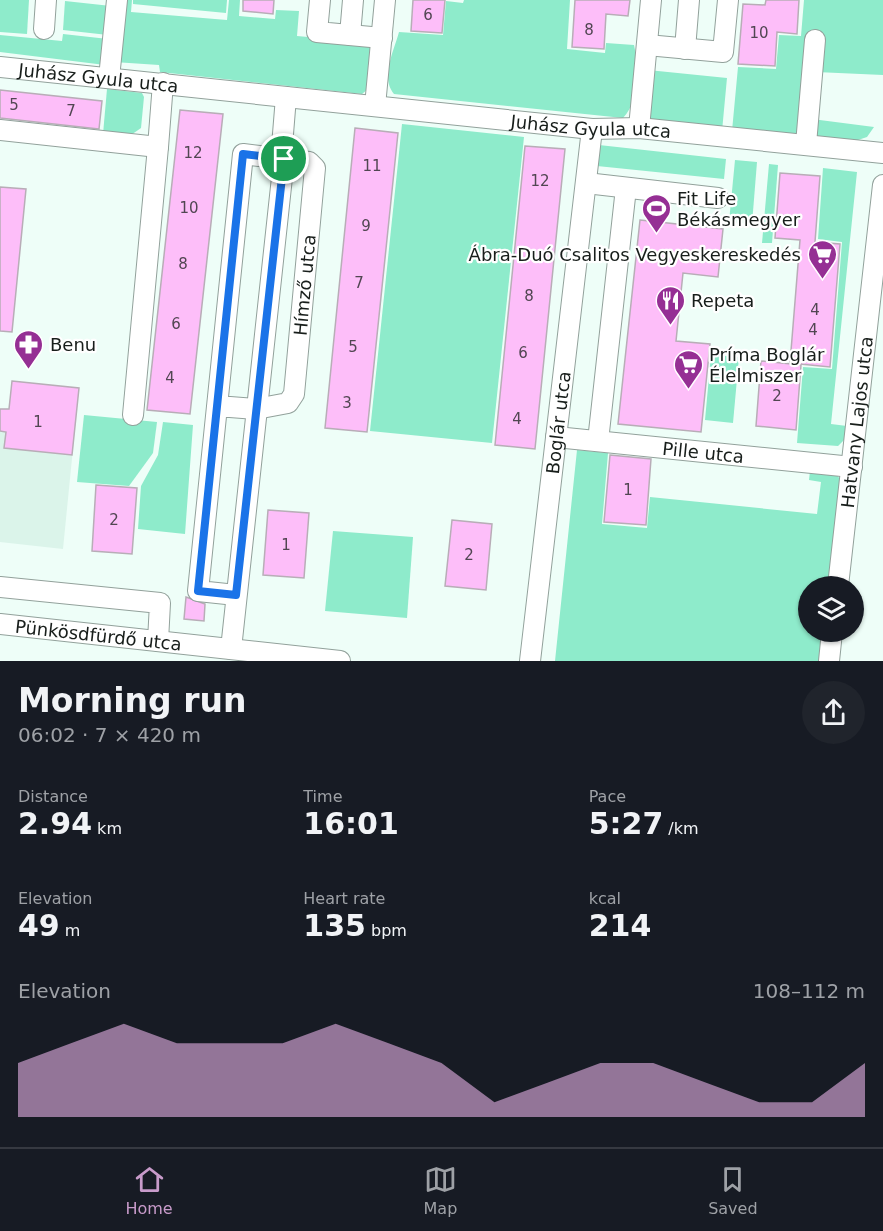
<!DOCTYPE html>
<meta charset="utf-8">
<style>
body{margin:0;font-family:"DejaVu Sans",sans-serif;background:#20242c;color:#f1f3f6;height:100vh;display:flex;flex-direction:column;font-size:22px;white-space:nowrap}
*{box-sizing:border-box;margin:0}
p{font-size:20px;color:#9ea1a6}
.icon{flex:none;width:33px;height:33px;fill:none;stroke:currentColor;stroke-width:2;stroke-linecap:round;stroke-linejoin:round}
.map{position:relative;height:661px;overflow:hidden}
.sheet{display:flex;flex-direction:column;background:#171b24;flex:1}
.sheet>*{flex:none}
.tools{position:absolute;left:798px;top:576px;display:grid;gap:12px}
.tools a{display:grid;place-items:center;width:66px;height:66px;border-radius:50%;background:#171b24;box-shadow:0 2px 4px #0004;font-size:30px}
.pin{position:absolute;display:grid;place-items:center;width:51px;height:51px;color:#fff;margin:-26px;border:3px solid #fff;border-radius:50%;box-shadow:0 2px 6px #0007}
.round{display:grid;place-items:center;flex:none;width:63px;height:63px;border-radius:32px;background:#20242c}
.head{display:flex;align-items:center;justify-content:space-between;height:102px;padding:0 18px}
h1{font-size:33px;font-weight:700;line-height:45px}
.figures{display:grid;grid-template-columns:repeat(3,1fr);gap:9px;height:102px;padding:6px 18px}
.figures div{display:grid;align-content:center}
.figures b{font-size:30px;font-weight:700}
.figures small{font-size:16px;font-weight:400}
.figures p{font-size:16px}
.chart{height:168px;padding:12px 18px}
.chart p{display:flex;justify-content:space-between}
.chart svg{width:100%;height:108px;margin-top:6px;fill:#c89bca;opacity:.7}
.dock{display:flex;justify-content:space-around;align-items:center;height:84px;border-top:2px solid #363941;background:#171b24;font-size:16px;color:#9ea1a6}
.dock a{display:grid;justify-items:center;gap:3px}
.dock .on{color:#c89bca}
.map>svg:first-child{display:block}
.built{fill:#dbf4ea}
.green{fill:#8eebcb}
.building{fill:#fdbef9;stroke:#b8adb7;stroke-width:1.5}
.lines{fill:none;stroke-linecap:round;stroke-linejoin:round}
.minor-casing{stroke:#92a19b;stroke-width:22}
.minor{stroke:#fff;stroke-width:20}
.route-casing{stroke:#fff;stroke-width:12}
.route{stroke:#1a73e8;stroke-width:8}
.labels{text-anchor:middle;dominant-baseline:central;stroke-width:4.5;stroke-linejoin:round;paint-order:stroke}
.number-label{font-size:15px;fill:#514652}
.street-label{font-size:18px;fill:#181e1b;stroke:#fff}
.poi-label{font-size:18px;fill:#181e1b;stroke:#fff;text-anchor:start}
</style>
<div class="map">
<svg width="883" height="661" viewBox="0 0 883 661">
<rect width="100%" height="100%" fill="#eefef8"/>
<path class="built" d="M12,381L41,384L38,411L48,412L51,385L79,388L63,549L0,542V409H9Z"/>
<g class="green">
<path d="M0,0H29L27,34L0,32Z"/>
<path d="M119,0H132L131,12L227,20L229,0H240L239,16L275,19L276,10L299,11L297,36L375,43L368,89L362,94L160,72L159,65L114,62Z"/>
<path d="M133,0H227L226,13L133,4Z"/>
<path d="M464,0H570L567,49L605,53L606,43L634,45C639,66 639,102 623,118L394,94C380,77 394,51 399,32L443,35L446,1L463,3Z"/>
<path d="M804,0H883V75L816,72L812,119L874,127L867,137L855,141L732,131L738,67L776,69L779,35L801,36Z"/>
<path d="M65,1L111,6L108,35L63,30Z"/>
<path d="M63,34L108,39L105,65L0,52V35L62,41Z"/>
<path d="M648,70L727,78L722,131L644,122Z"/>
<path d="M107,89L142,93L144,97L141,128L128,137L103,134Z"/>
<path d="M402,124L524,137L492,443L370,431Z"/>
<path d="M599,145L726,159L724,179L597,166Z"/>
<path d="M735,160L757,162L752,224L729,222Z"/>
<path d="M769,164L778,165L772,243H762Z"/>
<path d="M823,168L857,172L831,424L847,426L845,439L838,446L797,443L803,367L832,369L842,242L818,239Z"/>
<path d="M711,355L739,357L733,423L705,420Z"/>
<path d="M84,415L157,422L153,453L129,486L77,482Z"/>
<path d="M163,422L193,425L185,534L138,529L141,486L158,455Z"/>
<path d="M577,450L608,453L602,524L647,528L650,497L817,514L821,482L809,480L810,471L835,472L844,485L831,586H808V632H826L822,661H555Z"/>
<path d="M333,531L413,537L407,618L325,611Z"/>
</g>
<g class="building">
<path d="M243,0H274L273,14L243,11Z"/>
<path d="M413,0H445L442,33L411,31Z"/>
<path d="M575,0H630L628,16L606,14L604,49L572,47Z"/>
<path d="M766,0H799L797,34L777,32L775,66L738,64L743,4L765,5Z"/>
<path d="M0,90L102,101L99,129L0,118Z"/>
<path d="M180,110L223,114L190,414L147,410Z"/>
<path d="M355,128L398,133L367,432L325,428Z"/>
<path d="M525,146L565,149L535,449L495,445Z"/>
<path d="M780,173L820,176L815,242L840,244L830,367L790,363L800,240L775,238Z"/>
<path d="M0,187L26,189L12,332L0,331Z"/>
<path d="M640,220L723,229L718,277L683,273L676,341L710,344L701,432L618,424Z"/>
<path d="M761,361L801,365L796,430L756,426Z"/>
<path d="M12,381L79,388L72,455L4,448L6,432L0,431V409H9Z"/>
<path d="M610,455L651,459L646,525L604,522Z"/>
<path d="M96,485L137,488L132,554L92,551Z"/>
<path d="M268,510L309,513L304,578L263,575Z"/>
<path d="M452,520L492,524L486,590L445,586Z"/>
<path d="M186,597L205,604L204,621L184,619Z"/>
</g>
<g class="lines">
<defs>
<g id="minor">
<path d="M320,0L317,32L382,38"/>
<path d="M44,29L46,0"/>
<path d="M350,35L353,0"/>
<path d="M647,45L723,52L728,0"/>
<path d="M685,49L689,0"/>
<path id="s1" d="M0,67L592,129L639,128L883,153"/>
<path d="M109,78L117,0"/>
<path d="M375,106L385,0"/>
<path d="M639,128L651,0"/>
<path d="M0,130L158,147L163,83"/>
<path d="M806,144L815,40"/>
<path d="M586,183L718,198"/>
<path id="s2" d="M217,406L256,409L288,403L294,394L315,168L309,162L243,154L198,591L236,595"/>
<path d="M133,415L158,147"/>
<path id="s3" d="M556,437L852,467"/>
<path d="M598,441L626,188"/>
<path id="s4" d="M838,586L883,185"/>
<path d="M0,587L160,603L158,641"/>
<path id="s5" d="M0,624L340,661"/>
<path d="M231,649L284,159L282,146L286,97"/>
<path id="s6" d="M530,661L592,129"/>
<path d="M829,661L832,632"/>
</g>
</defs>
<use href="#minor" class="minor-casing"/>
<use href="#minor" class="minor"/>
</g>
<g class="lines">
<defs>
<path id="route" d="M243,154L284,159L236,595L198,591Z"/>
</defs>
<use href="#route" class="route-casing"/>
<use href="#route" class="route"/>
</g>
<defs>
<symbol id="stadium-pin" viewBox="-11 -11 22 30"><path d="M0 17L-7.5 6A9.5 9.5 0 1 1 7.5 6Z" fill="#952f94" stroke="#fff"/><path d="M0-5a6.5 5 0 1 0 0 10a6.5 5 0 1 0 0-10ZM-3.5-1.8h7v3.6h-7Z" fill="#fff"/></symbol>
<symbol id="supermarket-pin" viewBox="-11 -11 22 30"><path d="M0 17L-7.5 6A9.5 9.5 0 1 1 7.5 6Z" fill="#952f94" stroke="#fff"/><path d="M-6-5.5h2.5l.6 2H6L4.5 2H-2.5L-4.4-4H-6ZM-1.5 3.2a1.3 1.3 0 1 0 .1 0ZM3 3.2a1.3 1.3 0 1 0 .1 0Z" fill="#fff"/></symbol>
<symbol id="restaurant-pin" viewBox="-11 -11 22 30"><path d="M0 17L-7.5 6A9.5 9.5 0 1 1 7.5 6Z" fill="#952f94" stroke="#fff"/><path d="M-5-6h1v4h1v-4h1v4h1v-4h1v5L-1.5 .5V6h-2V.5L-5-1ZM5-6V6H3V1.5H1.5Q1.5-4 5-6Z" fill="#fff"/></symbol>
<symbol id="pharmacy-pin" viewBox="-11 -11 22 30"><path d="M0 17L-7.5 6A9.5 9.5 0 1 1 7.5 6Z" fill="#952f94" stroke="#fff"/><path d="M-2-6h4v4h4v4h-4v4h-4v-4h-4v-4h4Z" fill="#fff"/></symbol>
</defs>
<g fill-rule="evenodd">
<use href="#stadium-pin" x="640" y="192" width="33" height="45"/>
<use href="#supermarket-pin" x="806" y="238" width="33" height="45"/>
<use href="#restaurant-pin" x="654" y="284" width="33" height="45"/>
<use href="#pharmacy-pin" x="12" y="328" width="33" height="45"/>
<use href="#supermarket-pin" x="672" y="348" width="33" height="45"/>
</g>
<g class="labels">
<g class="number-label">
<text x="428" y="15">6</text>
<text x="589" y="30">8</text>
<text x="759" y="33">10</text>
<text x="14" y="105">5</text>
<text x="71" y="111">7</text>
<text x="193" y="153">12</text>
<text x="372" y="166">11</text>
<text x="540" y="181">12</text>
<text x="189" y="208">10</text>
<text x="366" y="226">9</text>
<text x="183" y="264">8</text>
<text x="359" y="283">7</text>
<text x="529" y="296">8</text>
<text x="815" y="310">4</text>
<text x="176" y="324">6</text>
<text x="813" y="330">4</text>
<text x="353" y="347">5</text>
<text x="523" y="353">6</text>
<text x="170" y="378">4</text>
<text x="777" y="396">2</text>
<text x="347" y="403">3</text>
<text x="517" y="419">4</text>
<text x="38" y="422">1</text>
<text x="628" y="490">1</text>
<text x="114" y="520">2</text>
<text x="286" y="545">1</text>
<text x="469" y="555">2</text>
</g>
<g class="street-label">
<text stroke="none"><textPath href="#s1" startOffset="99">Juhász Gyula utca</textPath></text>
<text stroke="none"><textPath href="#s1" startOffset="594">Juhász Gyula utca</textPath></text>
<text stroke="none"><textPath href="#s2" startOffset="192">Hímző utca</textPath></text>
<text stroke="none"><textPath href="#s6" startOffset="240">Boglár utca</textPath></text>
<text stroke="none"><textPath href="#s4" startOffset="165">Hatvany Lajos utca</textPath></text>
<text stroke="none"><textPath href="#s3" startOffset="148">Pille utca</textPath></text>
<text stroke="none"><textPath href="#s5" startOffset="99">Pünkösdfürdő utca</textPath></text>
</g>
<g class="poi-label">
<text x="677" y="198">Fit Life<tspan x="677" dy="21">Békásmegyer</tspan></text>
<text x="801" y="254" text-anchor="end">Ábra-Duó Csalitos Vegyeskereskedés</text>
<text x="691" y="300">Repeta</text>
<text x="50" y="344">Benu</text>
<text x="709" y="354">Príma Boglár<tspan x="709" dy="21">Élelmiszer</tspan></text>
</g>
</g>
</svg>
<div class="tools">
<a><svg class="icon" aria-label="layers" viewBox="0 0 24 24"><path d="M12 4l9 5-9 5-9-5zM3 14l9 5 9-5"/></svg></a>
</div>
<div class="pin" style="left:284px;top:159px;background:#1e9e55"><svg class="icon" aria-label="arrive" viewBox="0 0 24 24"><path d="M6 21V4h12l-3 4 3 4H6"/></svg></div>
</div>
<section class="sheet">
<div class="head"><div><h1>Morning run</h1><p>06:02 · 7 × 420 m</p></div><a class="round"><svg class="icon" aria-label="share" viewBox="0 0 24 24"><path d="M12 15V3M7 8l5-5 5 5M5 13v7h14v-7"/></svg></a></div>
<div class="figures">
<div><p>Distance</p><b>2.94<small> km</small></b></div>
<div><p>Time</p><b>16:01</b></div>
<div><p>Pace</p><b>5:27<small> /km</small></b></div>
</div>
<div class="figures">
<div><p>Elevation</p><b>49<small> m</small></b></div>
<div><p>Heart rate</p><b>135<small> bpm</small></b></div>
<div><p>kcal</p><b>214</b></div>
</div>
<div class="chart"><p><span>Elevation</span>108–112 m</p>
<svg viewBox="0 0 160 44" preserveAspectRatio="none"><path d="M0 44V22L10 14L20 6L30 14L40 14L50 14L60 6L70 14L80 22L90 38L100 30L110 22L120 22L130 30L140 38L150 38L160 22V44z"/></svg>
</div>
</section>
<nav class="dock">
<a class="on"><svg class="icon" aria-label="home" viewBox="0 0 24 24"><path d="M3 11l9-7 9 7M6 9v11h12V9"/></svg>Home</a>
<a><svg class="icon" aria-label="map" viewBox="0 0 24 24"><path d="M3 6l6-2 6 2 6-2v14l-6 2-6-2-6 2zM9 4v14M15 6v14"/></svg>Map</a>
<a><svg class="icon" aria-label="saved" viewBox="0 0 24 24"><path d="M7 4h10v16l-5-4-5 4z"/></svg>Saved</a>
</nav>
